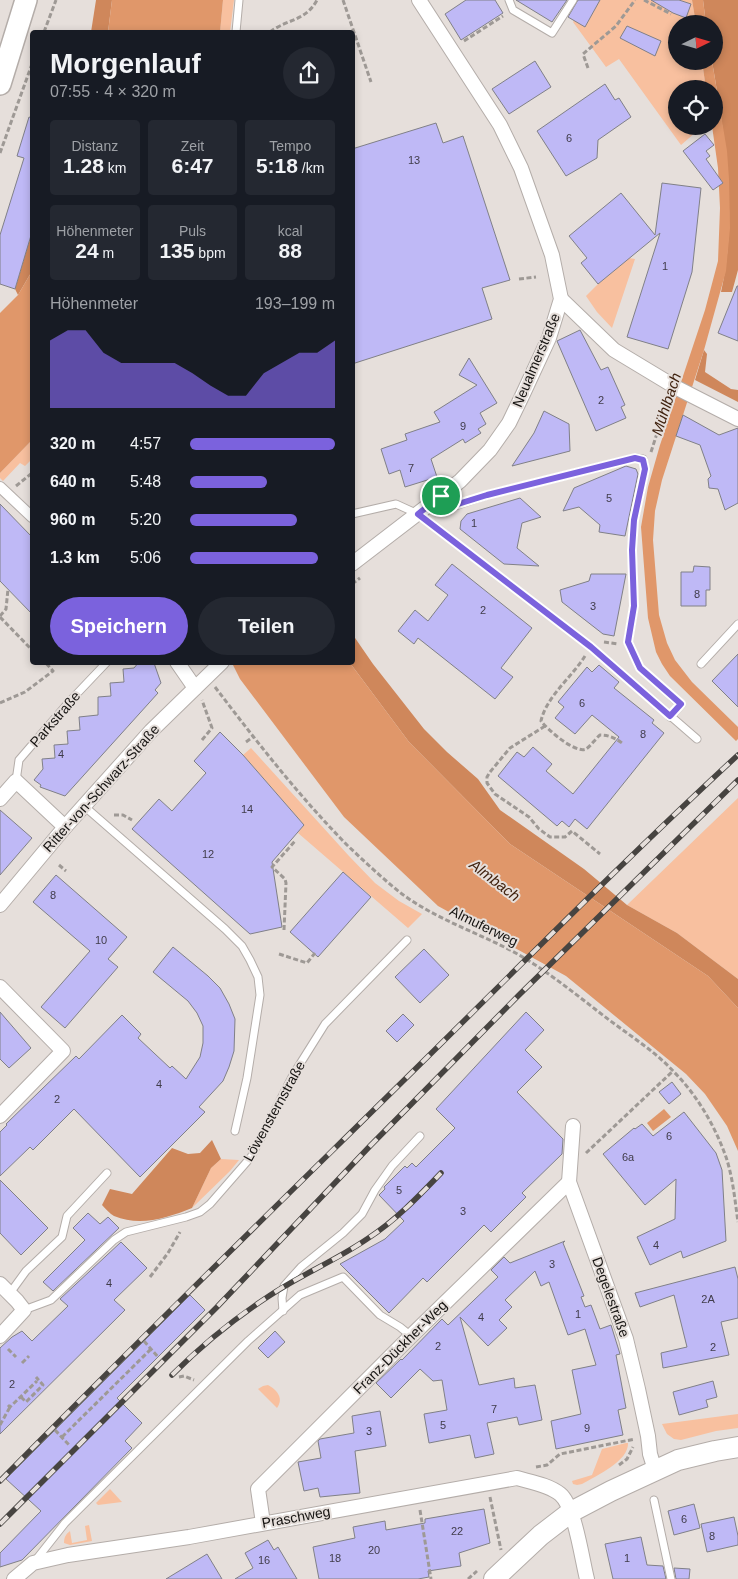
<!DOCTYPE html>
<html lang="de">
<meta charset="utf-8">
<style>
body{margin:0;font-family:Helvetica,sans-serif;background:#242831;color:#f1f3f6;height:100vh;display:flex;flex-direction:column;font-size:19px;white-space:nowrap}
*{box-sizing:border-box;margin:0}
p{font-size:16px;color:#9ea1a6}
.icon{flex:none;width:28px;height:28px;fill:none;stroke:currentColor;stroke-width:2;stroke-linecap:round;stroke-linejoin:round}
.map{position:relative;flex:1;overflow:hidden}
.panel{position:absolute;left:30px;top:30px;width:325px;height:635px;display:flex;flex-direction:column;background:#171b24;border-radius:5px;box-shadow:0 2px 8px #0003}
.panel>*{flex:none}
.needle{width:32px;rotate:85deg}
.tools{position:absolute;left:668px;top:15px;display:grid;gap:10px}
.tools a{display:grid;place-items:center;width:55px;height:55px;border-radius:50%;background:#171b24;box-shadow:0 2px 8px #0003;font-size:25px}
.pin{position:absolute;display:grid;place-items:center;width:42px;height:42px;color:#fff;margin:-21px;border:2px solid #fff;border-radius:50%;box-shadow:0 1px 5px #0007}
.round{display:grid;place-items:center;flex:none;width:52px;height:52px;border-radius:26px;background:#242831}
.headline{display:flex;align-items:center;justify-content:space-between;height:85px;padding:0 20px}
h1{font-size:28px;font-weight:700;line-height:38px}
.stats{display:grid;grid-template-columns:repeat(3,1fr);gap:8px;height:85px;padding:5px 20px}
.stats div{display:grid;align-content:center;border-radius:5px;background:#242831;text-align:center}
.stats b{font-size:21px;font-weight:700}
.stats small{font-size:14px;font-weight:400}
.stats p{font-size:14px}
.chart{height:140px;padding:10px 20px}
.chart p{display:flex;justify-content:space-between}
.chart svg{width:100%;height:90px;margin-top:5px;fill:#7b62dd;opacity:.7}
.primary-button{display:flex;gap:10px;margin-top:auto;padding:10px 20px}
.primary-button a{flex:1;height:58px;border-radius:30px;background:#7b62dd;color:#fff;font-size:20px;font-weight:700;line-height:58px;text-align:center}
.primary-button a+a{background:#242831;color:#f1f3f6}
ul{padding:0 20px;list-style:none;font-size:16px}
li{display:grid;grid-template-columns:80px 60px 1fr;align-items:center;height:38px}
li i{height:12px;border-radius:6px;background:#7b62dd}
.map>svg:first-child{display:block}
.green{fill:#f8c09f}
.forest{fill:#cf875b}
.water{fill:#e0976a}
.building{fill:#bfb9f6;stroke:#808087}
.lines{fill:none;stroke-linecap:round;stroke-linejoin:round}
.service-casing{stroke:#b4ada9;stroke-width:9}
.pedestrian-casing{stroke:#b4ada9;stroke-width:12}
.minor-casing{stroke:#b4ada9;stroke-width:16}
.secondary-casing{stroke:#b4ada9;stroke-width:22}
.primary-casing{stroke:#b4ada9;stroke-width:24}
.path{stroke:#9e9995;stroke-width:3;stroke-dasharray:5 2.5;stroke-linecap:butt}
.service{stroke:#fff;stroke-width:7}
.pedestrian{stroke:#fff;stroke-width:10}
.minor{stroke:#fff;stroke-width:14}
.secondary{stroke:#fff;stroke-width:20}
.primary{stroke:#fff;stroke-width:21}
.rail-casing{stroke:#474441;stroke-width:5.5}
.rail{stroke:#e6dfdb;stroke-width:4;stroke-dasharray:11;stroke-linecap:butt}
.route-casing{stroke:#fff;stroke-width:10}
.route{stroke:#7b62dd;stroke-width:6}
.labels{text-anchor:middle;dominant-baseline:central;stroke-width:4;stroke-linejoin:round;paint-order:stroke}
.number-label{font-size:11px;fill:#403c4a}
.street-label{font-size:14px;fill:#151311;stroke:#e6dfdb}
.water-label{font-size:15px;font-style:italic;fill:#40220f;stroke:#e6dfdb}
</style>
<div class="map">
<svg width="738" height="1579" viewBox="0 0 738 1579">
<rect width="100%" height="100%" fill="#e6dfdb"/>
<g class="green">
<path d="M223,0H234L230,32H220Z"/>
<path d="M587,0H692L696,24H676V61H702L706,89H676V126H703L681,145L619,59L606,67L573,22Z"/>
<path d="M629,258L635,259L612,328L597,312L586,296L598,284Z"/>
<path d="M32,440V459L25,466L20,463L3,481L0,478V473Z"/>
<path d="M251,748L349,856L375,883L399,901L422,914L408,928L298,833L304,825L243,755Z"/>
<path d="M738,798V979L677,933L627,905Z"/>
<path d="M221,1159L239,1160L230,1171L192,1208L211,1168Z"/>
<path d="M268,1385C277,1390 284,1398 277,1408L258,1389L263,1386Z"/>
<path d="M738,1414V1428L716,1431L681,1440L674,1439L667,1434L662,1424Z"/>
<path d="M626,1443H628C629,1461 596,1476 582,1484L577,1485L573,1484L572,1481L592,1475L602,1449Z"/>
<path d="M110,1489L122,1502L98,1505L96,1503Z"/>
<path d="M89,1525L92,1541L70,1545L64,1543C64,1537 66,1534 70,1531L72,1543L87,1540L85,1526Z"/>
</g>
<g class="forest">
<path d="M96,0H112L108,32H91Z"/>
<path d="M703,0H738V270L732,292H721C738,215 725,138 712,61H714V24H706Z"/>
<path d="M32,232V271L18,295L15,289Z"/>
<path d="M704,350L707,354L705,372L731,389L738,390V402L695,380Z"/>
<path d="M353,635L373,664L424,729L447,752L478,779L500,810L584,869L627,905L677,933L738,979V1008L708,976L510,844L409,742L350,663L352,662Z"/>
<path d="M212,1140L221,1159L211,1168L192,1208C167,1218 140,1227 114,1216C110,1214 106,1209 102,1205L110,1189L132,1194L172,1148L188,1154L200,1153Z"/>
</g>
<g class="water">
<path d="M112,0H223L220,32H108Z"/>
<path d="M692,0H703L706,24H696Z"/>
<path d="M702,61H712L727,151L729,179L730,228L726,271L704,350L662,480L655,511L653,540L659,615L667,643L675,660L692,682L738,727V739L736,741L670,676L662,664L656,652L648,618L641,527L648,487L660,445L705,310L718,261L720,208L718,168L712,126H714V89H706Z"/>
<path d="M32,271V440L0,473V313L18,295Z"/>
<path d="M232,663H350L409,742L510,844L708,976L738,1008V1151L727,1126L705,1094L686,1074L566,976L438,906L344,817L240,679Z"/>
<path d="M664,1109L671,1117L653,1131L647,1123Z"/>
</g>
<g class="building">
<path d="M466,0H495L503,13L461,40L445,14Z"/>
<path d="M516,0H567L552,22Z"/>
<path d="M578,0H600L585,27L568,17Z"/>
<path d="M651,0H679L691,4L686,18L673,13Z"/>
<path d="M627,26L661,41L655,56L620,38Z"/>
<path d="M535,61L551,87L509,114L492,89Z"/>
<path d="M605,84L615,100L619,98L631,117L598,140L597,158L566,176L537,131Z"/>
<path d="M29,117L32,118V232L15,289L0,284V235L24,158L17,156Z"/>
<path d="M436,123L443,143L463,136L510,280L482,288L492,319L352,364V149Z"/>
<path d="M705,134L714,145L706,151L710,156L706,159L723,183L713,190L683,151Z"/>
<path d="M662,183L701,188L692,272L668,349L627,337L660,233L598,284L581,263L587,258L569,236L621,193L655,235Z"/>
<path d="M737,286H738V341L718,333Z"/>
<path d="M580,330L601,370L608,367L625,405L621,407L626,418L596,431L557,341Z"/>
<path d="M469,358L497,403L480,413L486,424L478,429L481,433L465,443L463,439L431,459L437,477L405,487L400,470L389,474L381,449L407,440L405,434L440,422L434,412L477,385L459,375Z"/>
<path d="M544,411L569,424L570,451L512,466L534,433Z"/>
<path d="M683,415L719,435L738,428V503L725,510L718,489L709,488L708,479L711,476L700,445L676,436Z"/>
<path d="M626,466L636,469L638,474L625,536L599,532L600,525L579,507L563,511L574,488Z"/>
<path d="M520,498L541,517L522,523L517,548L539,566L504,564L460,529L461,521L467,514Z"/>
<path d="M0,504L32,537V614L0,581Z"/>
<path d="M452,564L532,628L501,668L513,677L495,699L418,638L414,644L398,631L415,610L428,621L448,595L435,585Z"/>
<path d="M694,566L710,567V590H706V606H681V572H693Z"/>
<path d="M591,574H626L614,636L603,634L562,602L560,590L589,581Z"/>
<path d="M738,654V707L712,681Z"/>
<path d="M139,662H146L148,664L154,663L161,683L155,690L158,693L65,796L40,787L41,785L34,780L43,769L42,759L55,758L54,745L68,744L67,731L80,730L79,717L98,715V697L111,696L110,683L124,682L123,669L134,668Z"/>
<path d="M599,665L619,682L614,688L654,720L652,723L664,733L587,829L575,819L569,827L562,821L557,826L498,776L517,752L524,757L533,747L552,764L546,771L573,794L619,737L592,715L575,734L555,718L564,707L558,702L587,667L592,672Z"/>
<path d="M220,732L243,755L304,825L272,862L282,927L250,934L132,829L159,799L172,811L206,773L194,761Z"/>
<path d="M0,810L32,838L0,875Z"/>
<path d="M343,872L371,897L318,957L290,932Z"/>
<path d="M56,875L127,937L108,959L118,967L65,1028L41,1007L90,951L33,902Z"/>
<path d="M173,947L208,976L220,988L229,1004L235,1019L234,1051L229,1067L223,1081L199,1107L205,1112L140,1177L74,1109L33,1150L30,1147L0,1176V1132L7,1125L6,1124L76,1056L79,1059L122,1015L141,1034L138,1038L170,1068L172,1066L186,1079L200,1057L203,1043V1026L197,1013L188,1001L153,972Z"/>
<path d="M424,949L449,975L420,1003L395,977Z"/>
<path d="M0,1012L31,1048L9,1068L0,1059Z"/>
<path d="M526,1012L544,1030L525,1050L542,1067L517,1092L563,1139L562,1154L522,1193L526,1197L491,1232L484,1225L427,1282L423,1278L389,1313L340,1264L385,1239L404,1221L379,1195L385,1189L384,1187L405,1166L407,1168L412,1163L416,1167L455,1128L436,1109Z"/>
<path d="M403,1014L414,1025L397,1042L386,1031Z"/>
<path d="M672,1082L681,1094L669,1104L659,1092Z"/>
<path d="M684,1112L716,1153L722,1170L726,1241L683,1258L681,1251L650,1265L637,1237L675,1219L676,1179L645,1205L603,1154L634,1128L635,1129L642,1124L653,1136Z"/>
<path d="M0,1180L48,1228L21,1255L0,1233Z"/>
<path d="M88,1213L100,1224L108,1217L119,1228L53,1291L43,1282L85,1240L73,1228Z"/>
<path d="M565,1241L563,1243L584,1296L581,1297L585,1307L591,1305L600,1329L611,1325L620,1354L616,1355L626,1408L618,1410L623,1435L556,1449L551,1421L581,1414L572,1370L596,1365L585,1329L568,1335L549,1282L541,1286L535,1271L505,1300L512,1307L499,1320L507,1328L488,1346L460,1317L479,1385L514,1378L515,1388L535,1385L542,1420L519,1425L517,1417L487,1423L494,1454L475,1458L470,1435L429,1443L424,1414L447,1410L442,1380L433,1381L420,1369L391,1398L376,1383L401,1359L402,1360L442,1319L448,1325L498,1277L491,1270L504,1257L510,1263Z"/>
<path d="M121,1242L147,1268L114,1300L125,1310L0,1434V1348L12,1337L22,1331L32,1341L68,1306L60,1299Z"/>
<path d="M735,1267L738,1279V1318L721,1322L729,1355L663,1368L661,1353L687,1347L674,1295L640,1307L635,1293Z"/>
<path d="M190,1295L205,1310L117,1398L142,1423L125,1441L132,1448L22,1560L0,1567V1553L41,1511L6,1479Z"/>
<path d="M275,1331L285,1342L268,1358L258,1348Z"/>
<path d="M713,1381L717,1397L706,1400L708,1407L679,1415L673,1392Z"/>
<path d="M380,1411L386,1446L355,1451L360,1493L320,1497L318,1488L304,1491L298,1462L321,1458L318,1441L320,1439L354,1433L352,1416Z"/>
<path d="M694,1504L700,1528L674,1535L668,1511Z"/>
<path d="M484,1509L490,1543L459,1553L461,1566L428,1571L429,1577L418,1579H319L313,1547L355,1538L353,1527L385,1521L386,1530L425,1523V1519Z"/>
<path d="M734,1517L738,1536V1545L707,1552L701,1524Z"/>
<path d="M641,1537L647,1565L663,1566L666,1579H613L605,1544Z"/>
<path d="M268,1540L274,1550L278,1547L297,1579H235L253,1568L245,1553Z"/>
<path d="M207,1554L222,1579H166Z"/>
<path d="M674,1568L690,1569L689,1579H676Z"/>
</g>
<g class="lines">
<defs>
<g id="service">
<path d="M509,0L513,10L552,33L573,0"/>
<path d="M236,32L239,0"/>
<path d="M441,496L458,505L487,495L635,458L643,459L645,469L634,520L632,549L634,606L628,642L640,668L681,705L670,717"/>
<path d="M352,514L396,504L418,514L591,647L697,739"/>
<path d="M701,664L738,624"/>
<path d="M16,781L19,760L69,702L107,662"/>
<path d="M84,806L225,929L242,946L250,960L258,977L260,995L247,1078L235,1131"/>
<path d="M10,1293L26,1271L62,1237L67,1216L107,1173"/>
<path d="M24,1310L51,1300L114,1240L126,1232L186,1217L200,1212L210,1204L251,1157L293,1075L325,1024L407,940"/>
<path d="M283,1311L282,1298L284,1286L301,1267L343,1233L362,1214L375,1190L392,1166L420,1136"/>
<path d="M654,1500L671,1579"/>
<path d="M35,1561L65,1523L248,1341L300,1295L343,1277L380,1315L400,1327L411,1336"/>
</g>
<path id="pedestrian" d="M0,487L32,517"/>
<g id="minor">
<path d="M561,299L614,350L677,388L738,419"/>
<path d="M352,564L460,481L490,450L509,423L523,394L549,338L561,299L552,255L521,168L500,125L419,0"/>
<path d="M177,662L195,688"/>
<path d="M0,799L16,781L65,827"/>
<path d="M0,905L65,827L151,731L222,662"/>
<path d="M0,987L63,1051L0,1116"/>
<path d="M573,1126L569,1182L626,1339L638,1389L648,1436L650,1454L655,1470"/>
<path d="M0,1284L17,1301L24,1310L0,1336"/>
<path d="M263,1523L258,1489L411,1336L569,1182"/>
<path d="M14,1579L33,1563L68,1555L189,1537L517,1478C531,1482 549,1485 560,1494C575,1506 582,1560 587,1579"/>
</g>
<path id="secondary" d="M494,1579L541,1535L571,1512L611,1491L678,1460L715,1451L738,1447"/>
<path id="primary" d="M0,84L26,0"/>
</defs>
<use href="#service" class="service-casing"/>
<use href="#pedestrian" class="pedestrian-casing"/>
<use href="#minor" class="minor-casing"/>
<use href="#secondary" class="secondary-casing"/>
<use href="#primary" class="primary-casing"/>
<g class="path">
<path d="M343,0L371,82"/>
<path d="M644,0L671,14"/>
<path d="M44,32L56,0"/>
<path d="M270,32C287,19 306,21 317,0"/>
<path d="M464,41L503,16"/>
<path d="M588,68L583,54L616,26L635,0"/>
<path d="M0,153L32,64"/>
<path d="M519,279L536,277"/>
<path d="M651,452L668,399"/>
<path d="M16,486L32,473"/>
<path d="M352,584L360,578"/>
<path d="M0,616L6,609L8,589"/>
<path d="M0,617L32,650"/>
<path d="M604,642L618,644"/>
<path d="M585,656C572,677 546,697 541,721C547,729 575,754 586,749C591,746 595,739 600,735C609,735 615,738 622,743"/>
<path d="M215,687C257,742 299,796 347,845C365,862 383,879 402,894C436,919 476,932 512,951C545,969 574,993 604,1016C627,1034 654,1050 674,1072C697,1095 715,1126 726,1157C733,1178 735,1201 738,1222"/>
<path d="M0,703L25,692L53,671L45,662"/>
<path d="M545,726L510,748L490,772L487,777V783L495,794L529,817L539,829L550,837H565L572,831L600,854"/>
<path d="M202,740L212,728L202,700"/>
<path d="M246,742L253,737"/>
<path d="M114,815H123L132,820"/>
<path d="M59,865L66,871"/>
<path d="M284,930L286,883L285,879L272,867L296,840"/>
<path d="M279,954L307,963L315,953"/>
<path d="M586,1153L673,1071"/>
<path d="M150,1277L168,1253L180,1232"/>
<path d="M144,1341L158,1357"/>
<path d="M8,1349L16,1357"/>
<path d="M22,1363L29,1356"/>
<path d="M179,1377L184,1376L194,1380"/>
<path d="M21,1397L26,1402L43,1385L36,1377"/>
<path d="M8,1405L10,1407L37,1381"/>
<path d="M0,1425L10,1407"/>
<path d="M55,1430L70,1446"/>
<path d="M62,1437L151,1349"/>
<path d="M619,1465L627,1459L633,1447"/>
<path d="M536,1467L547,1465L560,1454L635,1439"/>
<path d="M490,1497L501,1550"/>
<path d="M420,1510L431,1579"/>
<path d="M468,1579L477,1571"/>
</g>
<use href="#service" class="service"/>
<use href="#pedestrian" class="pedestrian"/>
<use href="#minor" class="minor"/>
<use href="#secondary" class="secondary"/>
<use href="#primary" class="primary"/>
<defs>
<g id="rail">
<path d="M172,1375C201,1346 231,1321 266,1298C298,1276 335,1261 367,1239C395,1221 418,1197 441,1173"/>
<path d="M0,1481C130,1349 263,1219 395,1089C509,977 621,863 738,755"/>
<path d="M0,1524L217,1307L370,1146L519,995L738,780"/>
</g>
</defs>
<use href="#rail" class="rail-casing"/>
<use href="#rail" class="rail"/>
</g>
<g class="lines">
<defs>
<path id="route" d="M635,458L643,460L645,469L634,520L632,550L634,606L628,642L640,668L681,704L670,716L591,647L418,514L441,496L458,504L487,495Z"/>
</defs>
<use href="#route" class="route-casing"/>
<use href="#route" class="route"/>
</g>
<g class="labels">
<g class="number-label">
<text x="569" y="138">6</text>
<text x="414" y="160">13</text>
<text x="665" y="266">1</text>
<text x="601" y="400">2</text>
<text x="463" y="426">9</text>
<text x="411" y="468">7</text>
<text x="609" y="498">5</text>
<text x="474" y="523">1</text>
<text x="697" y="594">8</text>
<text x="593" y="606">3</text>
<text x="483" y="610">2</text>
<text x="582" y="703">6</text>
<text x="643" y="734">8</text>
<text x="61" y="754">4</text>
<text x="247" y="809">14</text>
<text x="208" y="854">12</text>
<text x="53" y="895">8</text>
<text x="101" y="940">10</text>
<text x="159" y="1084">4</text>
<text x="57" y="1099">2</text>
<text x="669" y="1136">6</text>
<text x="628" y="1157">6a</text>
<text x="399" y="1190">5</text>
<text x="463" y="1211">3</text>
<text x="656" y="1245">4</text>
<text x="552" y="1264">3</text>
<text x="109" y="1283">4</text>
<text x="708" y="1299">2A</text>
<text x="578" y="1314">1</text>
<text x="481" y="1317">4</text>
<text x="438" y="1346">2</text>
<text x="713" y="1347">2</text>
<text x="12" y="1384">2</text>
<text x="494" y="1409">7</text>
<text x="443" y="1425">5</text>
<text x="587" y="1428">9</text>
<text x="369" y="1431">3</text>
<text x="684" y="1519">6</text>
<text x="457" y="1531">22</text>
<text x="712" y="1536">8</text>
<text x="374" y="1550">20</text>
<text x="335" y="1558">18</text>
<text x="627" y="1558">1</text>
<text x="264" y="1560">16</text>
</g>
<g class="street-label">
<text transform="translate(536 360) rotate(-67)">Neualmerstraße</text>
<text transform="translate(55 719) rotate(-49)">Parkstraße</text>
<text transform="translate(101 788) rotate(-48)">Ritter-von-Schwarz-Straße</text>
<text transform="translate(484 926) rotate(26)">Almuferweg</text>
<text transform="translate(274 1111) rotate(-61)">Löwensternstraße</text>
<text transform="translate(611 1297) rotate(70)">Degelestraße</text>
<text transform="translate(400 1347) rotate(-45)">Franz-Dückher-Weg</text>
<text transform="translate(296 1517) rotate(-10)">Praschweg</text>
</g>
<g class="water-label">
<text transform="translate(666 404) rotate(-72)">Mühlbach</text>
<text transform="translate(495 880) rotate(37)">Almbach</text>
</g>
</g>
</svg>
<div class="tools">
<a><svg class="needle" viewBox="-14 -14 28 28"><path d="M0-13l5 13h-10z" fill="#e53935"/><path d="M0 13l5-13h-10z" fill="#9ea1a6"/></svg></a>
<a><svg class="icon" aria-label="locate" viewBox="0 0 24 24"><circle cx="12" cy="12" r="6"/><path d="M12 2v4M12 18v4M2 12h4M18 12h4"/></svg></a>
</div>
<div class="pin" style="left:441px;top:496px;background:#1e9e55"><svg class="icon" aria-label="arrive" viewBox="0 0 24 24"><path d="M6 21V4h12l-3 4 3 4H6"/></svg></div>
<section class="panel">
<div class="headline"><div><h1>Morgenlauf</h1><p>07:55 · 4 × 320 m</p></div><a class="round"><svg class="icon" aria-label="share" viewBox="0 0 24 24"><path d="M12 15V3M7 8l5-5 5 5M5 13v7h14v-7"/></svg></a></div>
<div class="stats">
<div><p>Distanz</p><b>1.28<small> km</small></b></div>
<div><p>Zeit</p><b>6:47</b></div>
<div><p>Tempo</p><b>5:18<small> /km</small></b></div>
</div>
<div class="stats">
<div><p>Höhenmeter</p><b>24<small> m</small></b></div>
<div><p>Puls</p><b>135<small> bpm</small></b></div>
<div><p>kcal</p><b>88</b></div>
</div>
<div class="chart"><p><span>Höhenmeter</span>193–199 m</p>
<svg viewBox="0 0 160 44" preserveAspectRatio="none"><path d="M0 44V11L10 6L20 6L30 17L40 22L50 22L60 22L70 22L80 27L90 33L100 38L110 38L120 27L130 22L140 17L150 17L160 11V44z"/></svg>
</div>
<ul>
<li><b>320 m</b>4:57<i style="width:100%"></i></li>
<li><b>640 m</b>5:48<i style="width:53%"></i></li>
<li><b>960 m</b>5:20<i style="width:74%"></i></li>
<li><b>1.3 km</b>5:06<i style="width:88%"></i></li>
</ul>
<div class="primary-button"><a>Speichern</a><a>Teilen</a></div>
</section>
</div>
